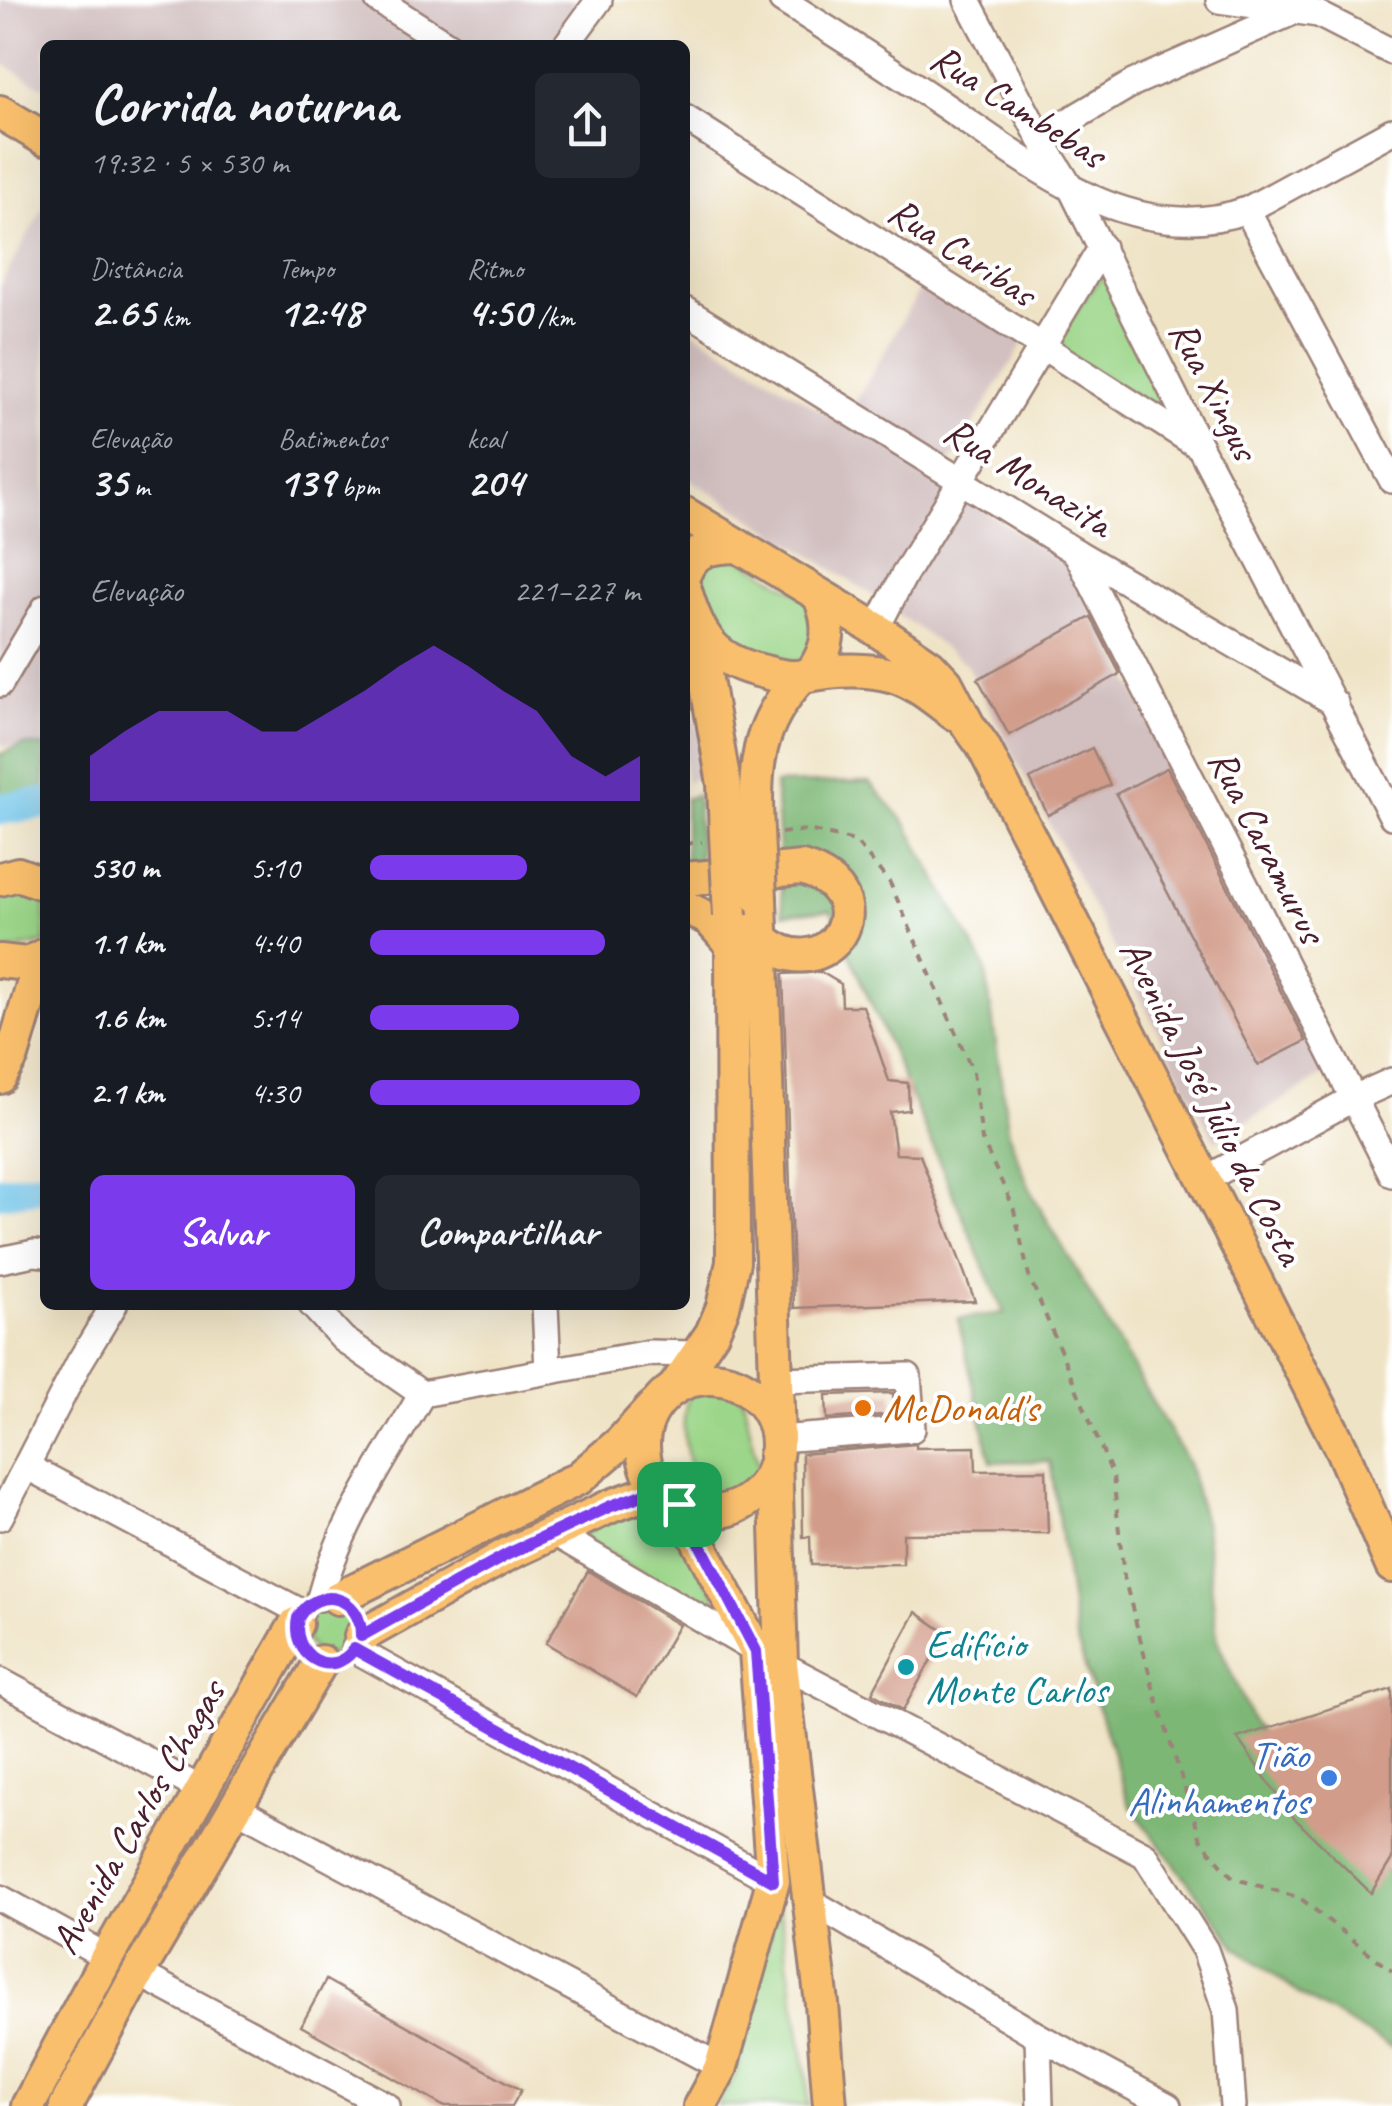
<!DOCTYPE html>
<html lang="pt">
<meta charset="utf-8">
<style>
body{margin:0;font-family:Caveat,sans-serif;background:#242831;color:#f1f3f6;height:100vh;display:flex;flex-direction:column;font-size:38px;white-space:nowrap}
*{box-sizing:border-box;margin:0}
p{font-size:32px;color:#9ea1a6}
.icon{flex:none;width:55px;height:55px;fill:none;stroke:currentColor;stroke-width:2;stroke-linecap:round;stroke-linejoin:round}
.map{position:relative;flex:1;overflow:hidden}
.drawer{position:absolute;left:40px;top:40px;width:650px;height:1270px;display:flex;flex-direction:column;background:#171b24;border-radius:15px;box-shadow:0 10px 40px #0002}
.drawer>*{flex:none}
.pin{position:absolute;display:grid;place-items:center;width:85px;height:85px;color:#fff;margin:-42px;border-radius:20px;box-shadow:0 5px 15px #0006}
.round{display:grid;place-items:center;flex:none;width:105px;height:105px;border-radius:15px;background:#242831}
.summary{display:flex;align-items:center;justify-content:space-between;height:170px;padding:0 50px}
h1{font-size:55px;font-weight:700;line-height:75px}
.stats{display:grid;grid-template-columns:repeat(3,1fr);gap:15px;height:170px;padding:10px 50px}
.stats div{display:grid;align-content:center}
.stats b{font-size:42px;font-weight:700}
.stats small{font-size:28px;font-weight:400}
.stats p{font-size:28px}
.chart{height:280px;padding:20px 50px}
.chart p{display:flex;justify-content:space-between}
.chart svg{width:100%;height:180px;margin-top:10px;fill:#7c3aed;opacity:.7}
.action{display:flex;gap:20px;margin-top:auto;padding:20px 50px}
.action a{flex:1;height:115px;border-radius:15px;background:#7c3aed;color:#fff;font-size:40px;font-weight:700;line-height:115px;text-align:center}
.action a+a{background:#242831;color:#f1f3f6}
ul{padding:0 50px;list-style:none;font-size:32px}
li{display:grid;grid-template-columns:160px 120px 1fr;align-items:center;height:75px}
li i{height:25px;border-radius:12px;background:#7c3aed}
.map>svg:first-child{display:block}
.industrial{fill:#d2bfc0}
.green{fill:#9cd68a;stroke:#737a5a;stroke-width:2.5}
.forest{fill:#7db776;stroke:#646b50;stroke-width:2.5}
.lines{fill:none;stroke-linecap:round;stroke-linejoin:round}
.river{stroke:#6cc3e9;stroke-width:32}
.building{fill:#d29c8a}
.minor-casing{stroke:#9c8178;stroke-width:30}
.major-casing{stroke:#9c8178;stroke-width:38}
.path{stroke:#9c8178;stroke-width:4;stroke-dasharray:8 8;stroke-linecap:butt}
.minor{stroke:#fff;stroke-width:25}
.major{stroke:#f9bf6d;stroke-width:32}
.major-bridge-casing{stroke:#9c8178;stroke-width:38;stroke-linecap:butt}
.major-bridge{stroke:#f9bf6d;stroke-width:32}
.route-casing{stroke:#fff;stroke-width:20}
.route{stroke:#7c3aed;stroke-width:12}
.food-dot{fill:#e8710a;stroke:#fff;stroke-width:4}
.culture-dot{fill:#0f9aa8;stroke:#fff;stroke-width:4}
.shop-dot{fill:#3f7fe0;stroke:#fff;stroke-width:4}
.labels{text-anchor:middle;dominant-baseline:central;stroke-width:8;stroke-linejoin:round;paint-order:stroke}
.street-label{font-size:40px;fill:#4a1f2b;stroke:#fff}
.food-label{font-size:40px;fill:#c56008;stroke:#fff;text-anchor:start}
.culture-label{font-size:40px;fill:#0d838f;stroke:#fff;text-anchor:start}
.shop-label{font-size:40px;fill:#366cbe;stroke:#fff;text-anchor:end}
</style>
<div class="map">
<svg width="1392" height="2106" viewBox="0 0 1392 2106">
<rect width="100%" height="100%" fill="#fff"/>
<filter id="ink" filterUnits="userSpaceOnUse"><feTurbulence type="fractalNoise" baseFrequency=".01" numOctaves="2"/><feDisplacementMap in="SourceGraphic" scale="20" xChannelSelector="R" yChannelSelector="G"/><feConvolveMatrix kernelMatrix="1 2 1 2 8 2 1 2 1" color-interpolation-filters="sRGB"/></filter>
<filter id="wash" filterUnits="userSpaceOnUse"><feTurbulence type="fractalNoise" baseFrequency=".0048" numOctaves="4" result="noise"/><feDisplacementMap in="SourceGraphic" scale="40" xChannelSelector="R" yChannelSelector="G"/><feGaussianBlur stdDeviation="2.25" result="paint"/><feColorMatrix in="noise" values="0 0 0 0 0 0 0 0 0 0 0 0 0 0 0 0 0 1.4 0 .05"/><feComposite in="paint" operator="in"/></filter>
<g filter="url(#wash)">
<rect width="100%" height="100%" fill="#efe3c5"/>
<g class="industrial">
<path d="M0,0H577L551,45H45V88L0,62Z"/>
<path d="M45,204V751L0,745V286Z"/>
<path d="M925,280L1025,340L939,481L1071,568L1332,1070L1215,1141L966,664L868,592L685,476V326L843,424Z"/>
<path d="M685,696L702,738L700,776L685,782Z"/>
</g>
<g class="green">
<path d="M1104,273L1177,421L1050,345Z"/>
<path d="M731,553L811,601L815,638L805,661C750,667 743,651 702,620L694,578L698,565Z"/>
<path d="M0,884L45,894V943L0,952Z"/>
<path d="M709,1385L724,1386L743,1398L761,1479C746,1496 731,1500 709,1505L698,1498C690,1464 674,1422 692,1389Z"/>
<path d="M662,1503L714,1592L721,1623L582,1538L601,1519Z"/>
<circle cx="329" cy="1630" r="25"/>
<path d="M778,1900L807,2079L808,2106H717L739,2067Z"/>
</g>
<g class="forest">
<path d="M24,745L45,747V791L0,798V754Z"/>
<path d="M869,782L905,822L985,967L1009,1135L1032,1194L1188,1463L1205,1526L1217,1640L1252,1721L1301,1788L1392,1875V2048L1299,1994L1238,1948L1129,1804L1076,1639L1050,1461L991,1462L958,1319L1004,1313L831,910L783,914L775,784Z"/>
<path d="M697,795L702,916L685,914V799Z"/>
</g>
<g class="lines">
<g class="river">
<path d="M0,809L45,803"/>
<path d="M0,1192L45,1186"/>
</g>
</g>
<g id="blocks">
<g class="building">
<path d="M1091,617L1120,674L1009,735L978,679Z"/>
<path d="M1092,748L1110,785L1048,815L1030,779Z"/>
<path d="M1167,768L1306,1041L1258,1065L1116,794Z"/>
<path d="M821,972L841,984L842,1006H863L889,1081L908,1083L909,1110L890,1112L896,1154L920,1155L975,1301L794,1308L783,974Z"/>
<path d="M893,1393L895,1414L827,1419L826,1395Z"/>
<path d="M916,1444V1448L975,1447L976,1471L1046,1470L1048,1533L903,1534V1564L811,1565L810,1537H803L802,1454Z"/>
<path d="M588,1571L679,1625L637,1697L546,1643Z"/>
<path d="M916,1612L946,1633L903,1710L872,1693Z"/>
<path d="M1392,1689V1859L1371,1893L1294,1818L1237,1738Z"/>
<path d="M326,1980L521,2090L512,2106H443L301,2026Z"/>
</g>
</g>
</g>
<g filter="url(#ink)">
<use href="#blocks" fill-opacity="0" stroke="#9c8178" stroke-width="2.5"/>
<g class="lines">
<defs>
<g id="minor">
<path d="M378,0L448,45"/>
<path d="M782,0C834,33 886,66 936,100C1027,161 1130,251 1247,210L1392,131"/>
<path d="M967,0L1040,138L1073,192L1200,447L1392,816"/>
<path d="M1219,0L1318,14L1392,52"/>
<path d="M566,45L599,0"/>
<path d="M685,118L1200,447"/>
<path d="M1040,138L1133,83L1295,11"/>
<path d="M1247,210L1392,480"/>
<path d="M685,310L1076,552L1335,703"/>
<path d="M1076,552L1392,1174"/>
<path d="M876,629L904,575L1102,247"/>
<path d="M0,684L45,608"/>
<path d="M1204,1180L1352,1099L1392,1081"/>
<path d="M0,1260L34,1253L45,1254"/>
<path d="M312,1305L343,1339L422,1394"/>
<path d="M545,1305L548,1370"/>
<path d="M778,1380L908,1376L912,1429L778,1439"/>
<path d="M422,1394L649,1353L695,1354"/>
<path d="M26,1466L301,1612"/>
<path d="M0,1517L79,1363L114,1305"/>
<path d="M556,1534L756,1651"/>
<path d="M320,1598C339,1525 385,1459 422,1394"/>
<path d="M354,1649L773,1881"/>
<path d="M781,1664L1145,1855L1205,1950L1226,2010L1233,2106"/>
<path d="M0,1681L204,1791"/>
<path d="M234,1807L721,2067"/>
<path d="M0,1898L107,1957"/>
<path d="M807,1899L1038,2036L1168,2106"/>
<path d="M138,1973L387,2106"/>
<path d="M1038,2036L1040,2106"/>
</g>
<g id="major">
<path d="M0,112L45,139"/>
<path d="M685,514L876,629L930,666L946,683L968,725L983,746L1342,1450L1392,1566"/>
<path d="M685,572C695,548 712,547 736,546"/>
<path d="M685,590C699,638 714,661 765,672C775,675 793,679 803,676C832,670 864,667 894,676C916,683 935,699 953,713"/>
<path d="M697,627L724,784L726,835"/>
<path d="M812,672C830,648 832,625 820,597"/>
<path d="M757,831C754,768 756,725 801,677"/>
<path d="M0,879L18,874L45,884"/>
<path d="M685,879L802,868C891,895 827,993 763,940"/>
<path d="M760,899L778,1439"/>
<path d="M685,907L709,919L732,945"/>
<path d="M0,961L27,964L45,955"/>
<path d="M0,1077L12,1056L41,958"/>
<circle cx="710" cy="1445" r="67"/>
<path d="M675,1387L712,1333L723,1307L733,1262L732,945L730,916"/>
<path d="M775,1456L781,1664L822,2004L830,2106"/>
<path d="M679,1505L756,1651L773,1881L721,2067L700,2106"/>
<path d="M338,1598L579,1478L620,1443L652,1408"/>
<path d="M361,1636L508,1554L611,1506L645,1494L664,1492"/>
<path d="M28,2106L107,1957L296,1624"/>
<path d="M66,2106L138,1973L321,1662"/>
</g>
</defs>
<use href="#minor" class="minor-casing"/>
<use href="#major" class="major-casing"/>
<g class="path">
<path d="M781,833L808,830L855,841L890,883L973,1072L982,1140L1013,1206L1029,1276L1113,1476L1124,1577L1152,1684L1201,1840L1233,1878L1300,1898L1392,1971"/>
<path d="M685,844L702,842"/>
</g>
<use href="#minor" class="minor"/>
<use href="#major" class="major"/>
<defs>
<g id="major-bridge">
<path d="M757,831L760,899"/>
<path d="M726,835L730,916"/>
</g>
</defs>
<use href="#major-bridge" class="major-bridge-casing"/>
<use href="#major-bridge" class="major-bridge"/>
</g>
</g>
<g class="lines" filter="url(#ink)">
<defs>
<path id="route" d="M664,1492L679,1504L756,1651L773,1881L354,1649C331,1681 290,1655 298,1618C318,1584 362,1596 361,1636L508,1554L611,1506L645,1494Z"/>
</defs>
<use href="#route" class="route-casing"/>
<use href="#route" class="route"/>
</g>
<circle class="food-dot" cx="863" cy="1408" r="10"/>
<circle class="culture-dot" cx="906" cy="1667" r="10"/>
<circle class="shop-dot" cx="1329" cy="1778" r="10"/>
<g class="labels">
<g class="street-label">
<text transform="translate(1018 106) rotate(32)">Rua Cambebas</text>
<text transform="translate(962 252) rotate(33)">Rua Caribas</text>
<text transform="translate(1214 390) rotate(63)">Rua Xingus</text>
<text transform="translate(1028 477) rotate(32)">Rua Monazita</text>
<text transform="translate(1267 846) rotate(63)">Rua Caramurus</text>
<text transform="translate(1212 1102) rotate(63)">Avenida José Júlio da Costa</text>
<text transform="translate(138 1817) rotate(-60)">Avenida Carlos Chagas</text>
</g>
<g class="food-label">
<text x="883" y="1408">McDonald's</text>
</g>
<g class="culture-label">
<text x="926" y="1644">Edifício<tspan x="926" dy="46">Monte Carlos</tspan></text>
</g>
<g class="shop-label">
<text x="1309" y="1755">Tião<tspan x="1309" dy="46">Alinhamentos</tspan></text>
</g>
</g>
</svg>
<div class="pin" style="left:679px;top:1504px;background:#1e9e55"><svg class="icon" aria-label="arrive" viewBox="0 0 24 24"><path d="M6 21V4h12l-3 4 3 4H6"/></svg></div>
<section class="drawer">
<div class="summary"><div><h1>Corrida noturna</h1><p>19:32 · 5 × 530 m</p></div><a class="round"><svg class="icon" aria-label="share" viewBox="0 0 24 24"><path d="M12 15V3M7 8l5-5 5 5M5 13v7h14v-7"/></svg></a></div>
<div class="stats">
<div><p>Distância</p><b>2.65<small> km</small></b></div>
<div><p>Tempo</p><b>12:48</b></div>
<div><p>Ritmo</p><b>4:50<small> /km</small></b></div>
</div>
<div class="stats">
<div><p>Elevação</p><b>35<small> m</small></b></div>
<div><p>Batimentos</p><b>139<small> bpm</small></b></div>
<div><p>kcal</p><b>204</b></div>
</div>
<div class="chart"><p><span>Elevação</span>221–227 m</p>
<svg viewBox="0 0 160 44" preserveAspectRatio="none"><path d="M0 44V33L10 27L20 22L30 22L40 22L50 27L60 27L70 22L80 17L90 11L100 6L110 11L120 17L130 22L140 33L150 38L160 33V44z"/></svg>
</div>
<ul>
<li><b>530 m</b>5:10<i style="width:58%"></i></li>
<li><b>1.1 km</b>4:40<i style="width:87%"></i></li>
<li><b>1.6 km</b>5:14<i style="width:55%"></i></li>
<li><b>2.1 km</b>4:30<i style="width:100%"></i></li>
</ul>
<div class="action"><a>Salvar</a><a>Compartilhar</a></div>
</section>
</div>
